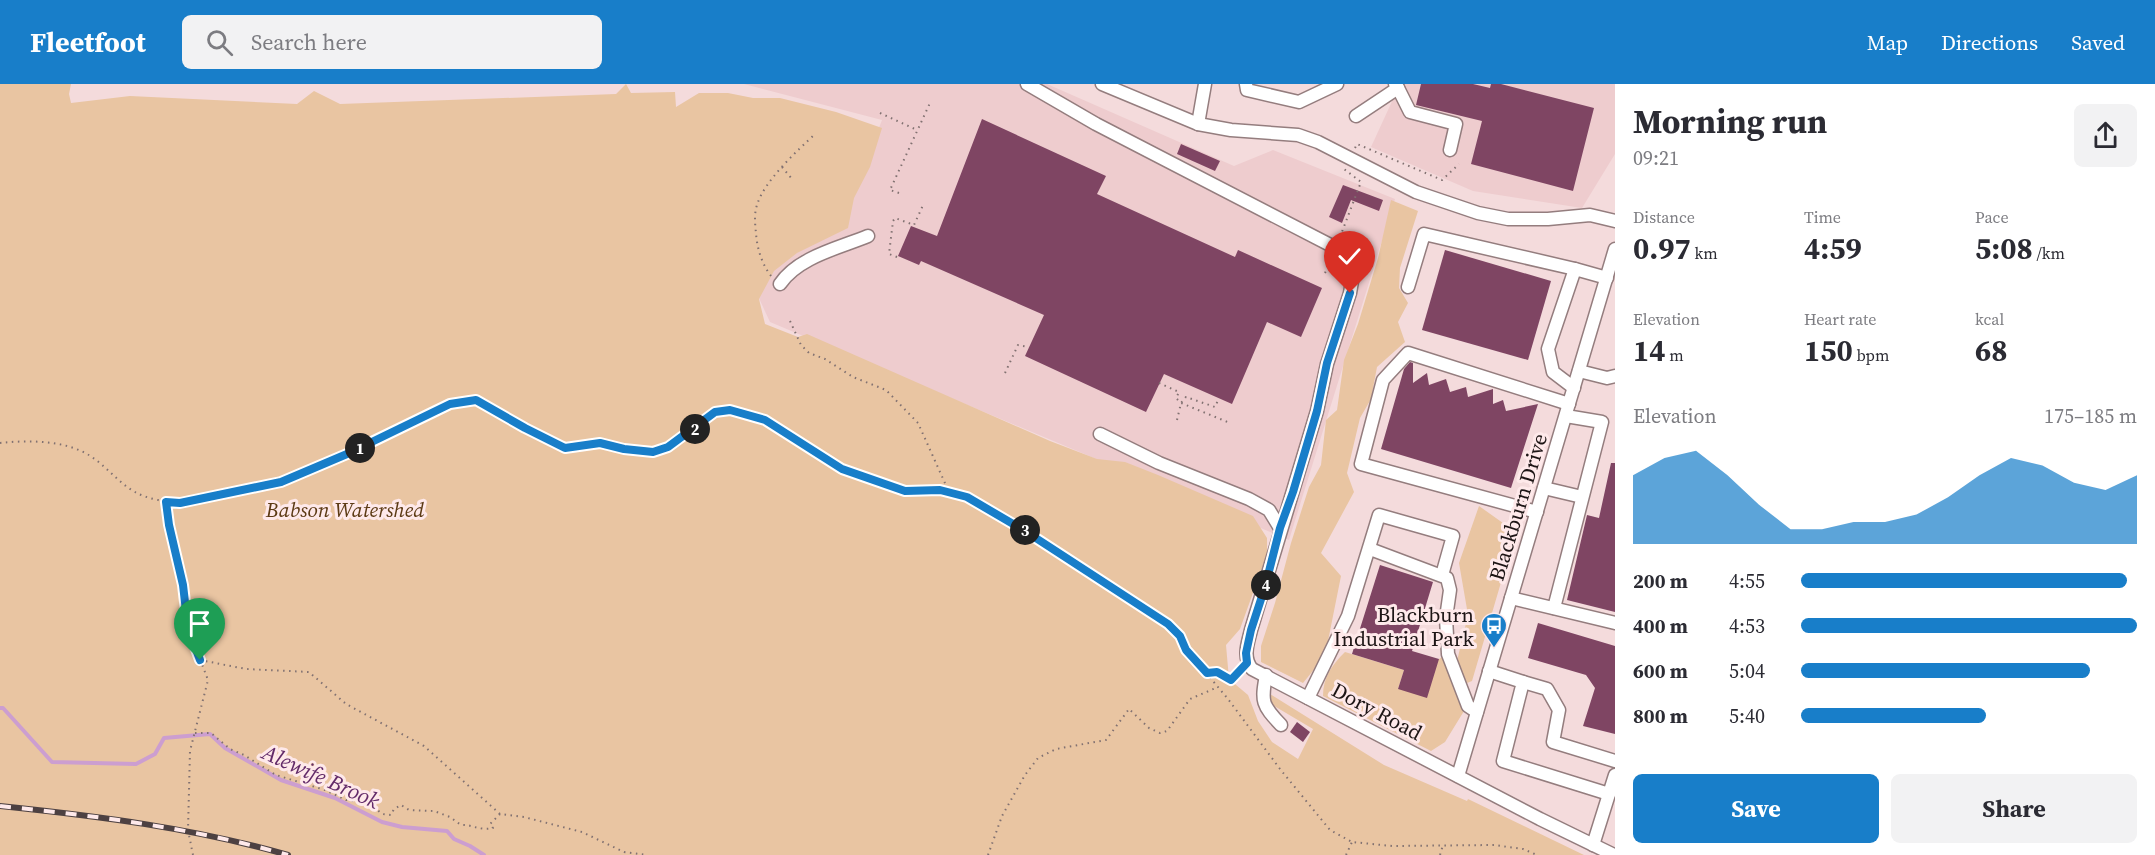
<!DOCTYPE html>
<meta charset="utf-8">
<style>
body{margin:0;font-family:"Source Serif 4",serif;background:#f2f2f3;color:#2b2b33;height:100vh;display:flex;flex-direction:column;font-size:22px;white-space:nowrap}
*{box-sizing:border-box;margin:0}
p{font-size:20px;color:#7c7c81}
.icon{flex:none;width:33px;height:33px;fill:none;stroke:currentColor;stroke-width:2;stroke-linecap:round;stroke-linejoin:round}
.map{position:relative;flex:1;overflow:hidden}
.drawer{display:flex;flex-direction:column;background:#fff;width:540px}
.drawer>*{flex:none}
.pin{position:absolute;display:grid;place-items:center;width:51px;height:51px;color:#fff;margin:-62px -26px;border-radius:50% 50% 50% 0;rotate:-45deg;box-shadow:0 0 6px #0007}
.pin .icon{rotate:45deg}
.km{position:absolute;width:30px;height:30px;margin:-15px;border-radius:50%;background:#222;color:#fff;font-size:16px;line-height:30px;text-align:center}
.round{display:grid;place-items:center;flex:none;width:63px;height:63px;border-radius:9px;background:#f2f2f3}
.summary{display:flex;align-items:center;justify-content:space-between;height:102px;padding:0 18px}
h1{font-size:33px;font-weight:700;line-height:45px}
.metrics{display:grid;grid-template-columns:repeat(3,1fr);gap:9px;height:102px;padding:6px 18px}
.metrics div{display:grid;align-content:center}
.metrics b{font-size:30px;font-weight:700}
.metrics small{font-size:16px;font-weight:400}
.metrics p{font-size:16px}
.chart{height:168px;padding:12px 18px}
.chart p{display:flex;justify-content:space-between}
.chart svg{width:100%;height:108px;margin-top:6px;fill:#187ec9;opacity:.7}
.cta{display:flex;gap:12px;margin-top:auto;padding:12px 18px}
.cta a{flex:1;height:69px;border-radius:9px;background:#187ec9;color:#fff;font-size:24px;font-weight:700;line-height:69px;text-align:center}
.cta a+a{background:#f2f2f3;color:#2b2b33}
ul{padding:0 18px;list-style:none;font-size:20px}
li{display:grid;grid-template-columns:96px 72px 1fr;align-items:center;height:45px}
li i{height:15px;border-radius:8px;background:#187ec9}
header{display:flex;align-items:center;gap:36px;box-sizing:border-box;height:84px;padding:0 30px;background:#187ec9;color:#fff}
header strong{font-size:28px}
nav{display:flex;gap:33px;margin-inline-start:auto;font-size:21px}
.search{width:420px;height:54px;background:#f2f2f3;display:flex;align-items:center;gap:15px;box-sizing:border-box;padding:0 21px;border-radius:9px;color:#7c7c81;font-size:22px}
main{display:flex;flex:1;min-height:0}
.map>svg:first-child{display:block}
.built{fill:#eeccce}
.green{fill:#e9c5a2}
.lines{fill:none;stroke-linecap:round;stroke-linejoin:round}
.stream{stroke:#cc9ed0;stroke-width:4}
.building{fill:#7f4563}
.minor-casing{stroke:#947d7e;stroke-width:15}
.path{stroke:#817171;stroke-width:2;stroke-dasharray:1.5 4.5;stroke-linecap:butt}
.minor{stroke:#fff;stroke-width:12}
.rail-casing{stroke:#4d4142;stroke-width:6}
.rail{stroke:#fee9ea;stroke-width:4;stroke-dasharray:11;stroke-linecap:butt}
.route-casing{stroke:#fff;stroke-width:12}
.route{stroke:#187ec9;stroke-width:8}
.labels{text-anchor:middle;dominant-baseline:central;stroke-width:6;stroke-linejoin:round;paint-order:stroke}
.street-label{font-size:21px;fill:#1d1515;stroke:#fee9ea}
.park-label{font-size:21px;font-style:italic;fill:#5c3a14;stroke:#fee9ea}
.poi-label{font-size:21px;fill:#1d1515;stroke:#fee9ea;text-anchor:end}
.water-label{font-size:22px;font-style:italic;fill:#632b69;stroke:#fee9ea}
</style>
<header>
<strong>Fleetfoot</strong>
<div class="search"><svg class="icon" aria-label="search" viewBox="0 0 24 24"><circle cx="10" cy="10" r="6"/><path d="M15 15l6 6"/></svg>Search here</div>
<nav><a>Map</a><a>Directions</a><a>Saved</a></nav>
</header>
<main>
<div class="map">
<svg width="1615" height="771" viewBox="0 0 1615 771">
<rect width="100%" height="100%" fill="#f4dbdc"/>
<g class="built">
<path d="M744,0H1047L1234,82L1273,66L1395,115L1289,456L770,238L750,195L839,145L882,36Z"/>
<path d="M1400,0H1615V70L1582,124L1473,107L1371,63Z"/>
</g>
<g class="green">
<path d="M0,0H71L69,10L71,19L130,12L297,20L314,7L340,20L616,10L626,0L631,9L675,8L676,23L699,9H728L753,14H780L836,28L882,44L870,83L854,114L848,144L797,169L774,187L759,215L765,240L798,253L807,250L1050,357L1097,375L1125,378L1158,391L1253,432L1267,454V470L1240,545L1226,561L1229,595L1248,611L1258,637L1272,658L1298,675L1313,645L1269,619L1270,610L1384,681L1467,717L1468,715L1584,771H0Z"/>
<path d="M1391,116L1418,127L1400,184L1399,204L1408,219L1398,238L1405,258L1377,283L1371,315L1360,334L1347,389L1354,408L1321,469L1341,492L1325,572L1303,599L1261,578V562L1275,519L1291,459L1309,403L1321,381L1326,336L1337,326L1344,276L1358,240L1378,174Z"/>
<path d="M1479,422L1510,444L1512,461L1472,597L1467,599L1457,577L1468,531L1459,479Z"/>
<path d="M1345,568L1404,586L1398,605L1442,573L1464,627L1445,658L1431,667L1323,612C1323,593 1332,581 1345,568Z"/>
</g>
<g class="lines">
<path class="stream" d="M0,624H3L52,678L136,680L155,670L164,654L210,650L225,664L281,696L335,714L382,738L402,743L447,747L454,755L470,762L484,771"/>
</g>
<g class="building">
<path d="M1421,0H1473L1490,4L1491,0H1501L1594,24L1573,107L1471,80L1482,37L1416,21Z"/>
<path d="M982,35L1106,92L1097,110L1235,173L1238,166L1322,204L1301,253L1267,238L1232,320L1164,290L1146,328L1025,272L1044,231L921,177L919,181L898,172L911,142L937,152Z"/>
<path d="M1181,60L1220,77L1215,87L1177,70Z"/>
<path d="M1343,101L1383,116L1379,127L1351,116L1342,139L1329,133Z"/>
<path d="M1445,166L1551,197L1528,276L1422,246Z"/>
<path d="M1410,278L1413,279V299L1427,289L1429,301L1446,295L1450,308L1466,303L1468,313L1493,305V320L1503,316L1506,327L1538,320L1511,404L1381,365L1404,285Z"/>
<path d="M1611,379H1615V528L1567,516L1587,431L1599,434Z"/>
<path d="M1380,481L1433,498L1412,567L1439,575L1427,614L1398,605L1404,586L1352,570Z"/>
<path d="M1538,539L1615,562V650L1583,642L1595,604L1586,591L1528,574Z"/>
<path d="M1297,638L1310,648L1303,658L1290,648Z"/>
</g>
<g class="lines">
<defs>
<g id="minor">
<path d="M1027,0L1096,40L1336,164L1355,180L1350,209L1327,280L1317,327L1251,546C1248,559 1242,573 1252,585L1540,735L1614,771"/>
<path d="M1102,0L1198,40L1231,46L1298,51L1318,58L1416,108L1478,129L1508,135H1548L1590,131L1615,137"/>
<path d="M1246,0L1247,6L1299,18L1337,0"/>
<path d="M1398,4L1410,28L1456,40L1450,66"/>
<path d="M1356,32L1398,4L1395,0"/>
<path d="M1198,40L1205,0"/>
<path d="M780,200C798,173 839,164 868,152"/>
<path d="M1408,203L1424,150L1575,185"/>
<path d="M1579,287L1607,294L1615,292"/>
<path d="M1574,304L1553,288L1548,265L1575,185L1607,194"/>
<path d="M1100,350L1159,379L1249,415L1269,426L1280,444"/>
<path d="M1544,404L1582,413"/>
<path d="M1537,428L1361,380L1383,296L1408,269L1569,320"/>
<path d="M1370,465L1447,494L1450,506L1446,534L1448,570L1468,622L1477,628"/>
<path d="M1511,514L1615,539"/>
<path d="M1554,524L1602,338L1566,332"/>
<path d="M1489,587L1523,598L1503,677L1609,710"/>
<path d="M1266,591C1261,618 1262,621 1281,641"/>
<path d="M1523,598L1547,605L1559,626L1553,658L1615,677"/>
<path d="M1308,614L1348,532L1379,431L1453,452L1442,491"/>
<path d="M1458,692L1615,165"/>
<path d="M1593,761L1615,691"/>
</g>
</defs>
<use href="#minor" class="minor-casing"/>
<g class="path">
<path d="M880,29L917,46"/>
<path d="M1355,64L1357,60L1442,96L1459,80"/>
<path d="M782,83L792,95"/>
<path d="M899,109L890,106L930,19"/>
<path d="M1340,153L1361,98L1344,85"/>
<path d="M897,173L889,170L893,137L895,134L914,141L924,119"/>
<path d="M1325,189L1331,175"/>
<path d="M771,192C762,180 757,165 756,149C755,140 754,130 757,121C764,97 797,67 815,50"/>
<path d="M790,237L801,261L809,269L825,275L853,293L886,306L918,339L949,408"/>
<path d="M1005,289L1018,261L1029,263"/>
<path d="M1159,299L1179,308L1176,314L1181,319L1230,339"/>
<path d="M1177,336L1181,319L1186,313L1215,323L1219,314"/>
<path d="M0,359C28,356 62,356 87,370C105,380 117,398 135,408C147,415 166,418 180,419L281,398L347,370L451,320L476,316L525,344L565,364L600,359L624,365L653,368L668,363L715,328L730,326L766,336L842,385L905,407L940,406L967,413L1025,447L1168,540L1180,552L1187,566L1228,615L1280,685L1330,746L1352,758L1392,762L1494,761L1523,765L1537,771"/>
<path d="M166,418L169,441L183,502L188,544L208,596L190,667L188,746L193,771"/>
<path d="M200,576L246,585L309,588L346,620L424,662L500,730L524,733L582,748L624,768L647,771"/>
<path d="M1207,589L1217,588L1231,596L1240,588"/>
<path d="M195,649H211L230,665L244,671L276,691L325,706L346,716L368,718L382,730L391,731L394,725L401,721L409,726L434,727L450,733L461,741C472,740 478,747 493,744L490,740L500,730"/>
<path d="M988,771L1002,732L1025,691L1038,674L1056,665L1106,656L1129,625L1149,644L1160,649L1167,647L1190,615L1218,603"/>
<path d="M1346,771L1352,758"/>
<path d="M1440,771L1443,761"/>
</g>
<use href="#minor" class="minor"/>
<defs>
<path id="rail" d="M0,722C97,732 194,744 288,771"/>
</defs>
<use href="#rail" class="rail-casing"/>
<use href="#rail" class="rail"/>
</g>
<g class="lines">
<defs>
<path id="route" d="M200,576L188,544L183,501L169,441L166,418L180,419L281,398L347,370L450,320L476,316L525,344L565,364L600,359L624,365L653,368L668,363L715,328L730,326L765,336L842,385L905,407L940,406L967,413L1025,447L1168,540L1180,552L1186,566L1207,589L1217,588L1231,596L1247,579L1246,569L1251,546L1265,503L1280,444L1293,408L1317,327L1327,279L1350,209"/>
</defs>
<use href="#route" class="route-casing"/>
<use href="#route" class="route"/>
</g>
<defs>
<symbol id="bus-pin" viewBox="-11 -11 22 30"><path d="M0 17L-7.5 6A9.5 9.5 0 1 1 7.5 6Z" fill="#187ec9" stroke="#fee9ea"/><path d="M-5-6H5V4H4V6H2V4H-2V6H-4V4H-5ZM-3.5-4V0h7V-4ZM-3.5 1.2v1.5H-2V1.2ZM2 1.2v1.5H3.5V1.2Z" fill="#fff"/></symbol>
</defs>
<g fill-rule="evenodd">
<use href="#bus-pin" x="1479" y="527" width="30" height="40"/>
</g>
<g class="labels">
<g class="street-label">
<text transform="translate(1518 423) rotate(-73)">Blackburn Drive</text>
<text transform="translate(1377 627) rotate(28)">Dory Road</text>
</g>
<g class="park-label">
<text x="345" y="425">Babson Watershed</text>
</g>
<g class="poi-label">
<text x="1474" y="530">Blackburn<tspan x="1474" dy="24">Industrial Park</tspan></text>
</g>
<g class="water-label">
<text transform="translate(321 692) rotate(24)">Alewife Brook</text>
</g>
</g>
</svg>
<div class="pin" style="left:200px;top:576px;background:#1e9e55"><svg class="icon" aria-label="arrive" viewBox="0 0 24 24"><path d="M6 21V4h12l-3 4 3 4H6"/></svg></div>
<div class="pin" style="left:1350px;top:209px;background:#d93025"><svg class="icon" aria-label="check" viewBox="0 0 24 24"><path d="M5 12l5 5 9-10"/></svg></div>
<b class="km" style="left:360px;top:364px">1</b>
<b class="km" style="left:695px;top:345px">2</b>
<b class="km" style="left:1025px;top:446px">3</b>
<b class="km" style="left:1266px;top:501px">4</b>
</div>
<section class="drawer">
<div class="summary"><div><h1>Morning run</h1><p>09:21</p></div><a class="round"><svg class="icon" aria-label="share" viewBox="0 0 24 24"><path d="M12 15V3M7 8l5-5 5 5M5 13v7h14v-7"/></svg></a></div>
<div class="metrics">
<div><p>Distance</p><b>0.97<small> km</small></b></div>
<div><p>Time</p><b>4:59</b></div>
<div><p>Pace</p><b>5:08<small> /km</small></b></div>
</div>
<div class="metrics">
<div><p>Elevation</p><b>14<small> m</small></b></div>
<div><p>Heart rate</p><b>150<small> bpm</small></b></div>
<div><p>kcal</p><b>68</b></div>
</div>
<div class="chart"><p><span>Elevation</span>175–185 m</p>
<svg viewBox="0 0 160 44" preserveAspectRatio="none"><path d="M0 44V16L10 9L20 6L30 16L40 28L50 38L60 38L70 35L80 35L90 32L100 25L110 16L120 9L130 12L140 19L150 22L160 16V44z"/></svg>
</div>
<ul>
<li><b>200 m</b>4:55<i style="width:97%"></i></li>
<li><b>400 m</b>4:53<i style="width:100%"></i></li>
<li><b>600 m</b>5:04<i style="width:86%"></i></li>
<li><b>800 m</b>5:40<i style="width:55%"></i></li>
</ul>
<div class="cta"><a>Save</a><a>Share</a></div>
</section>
</main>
